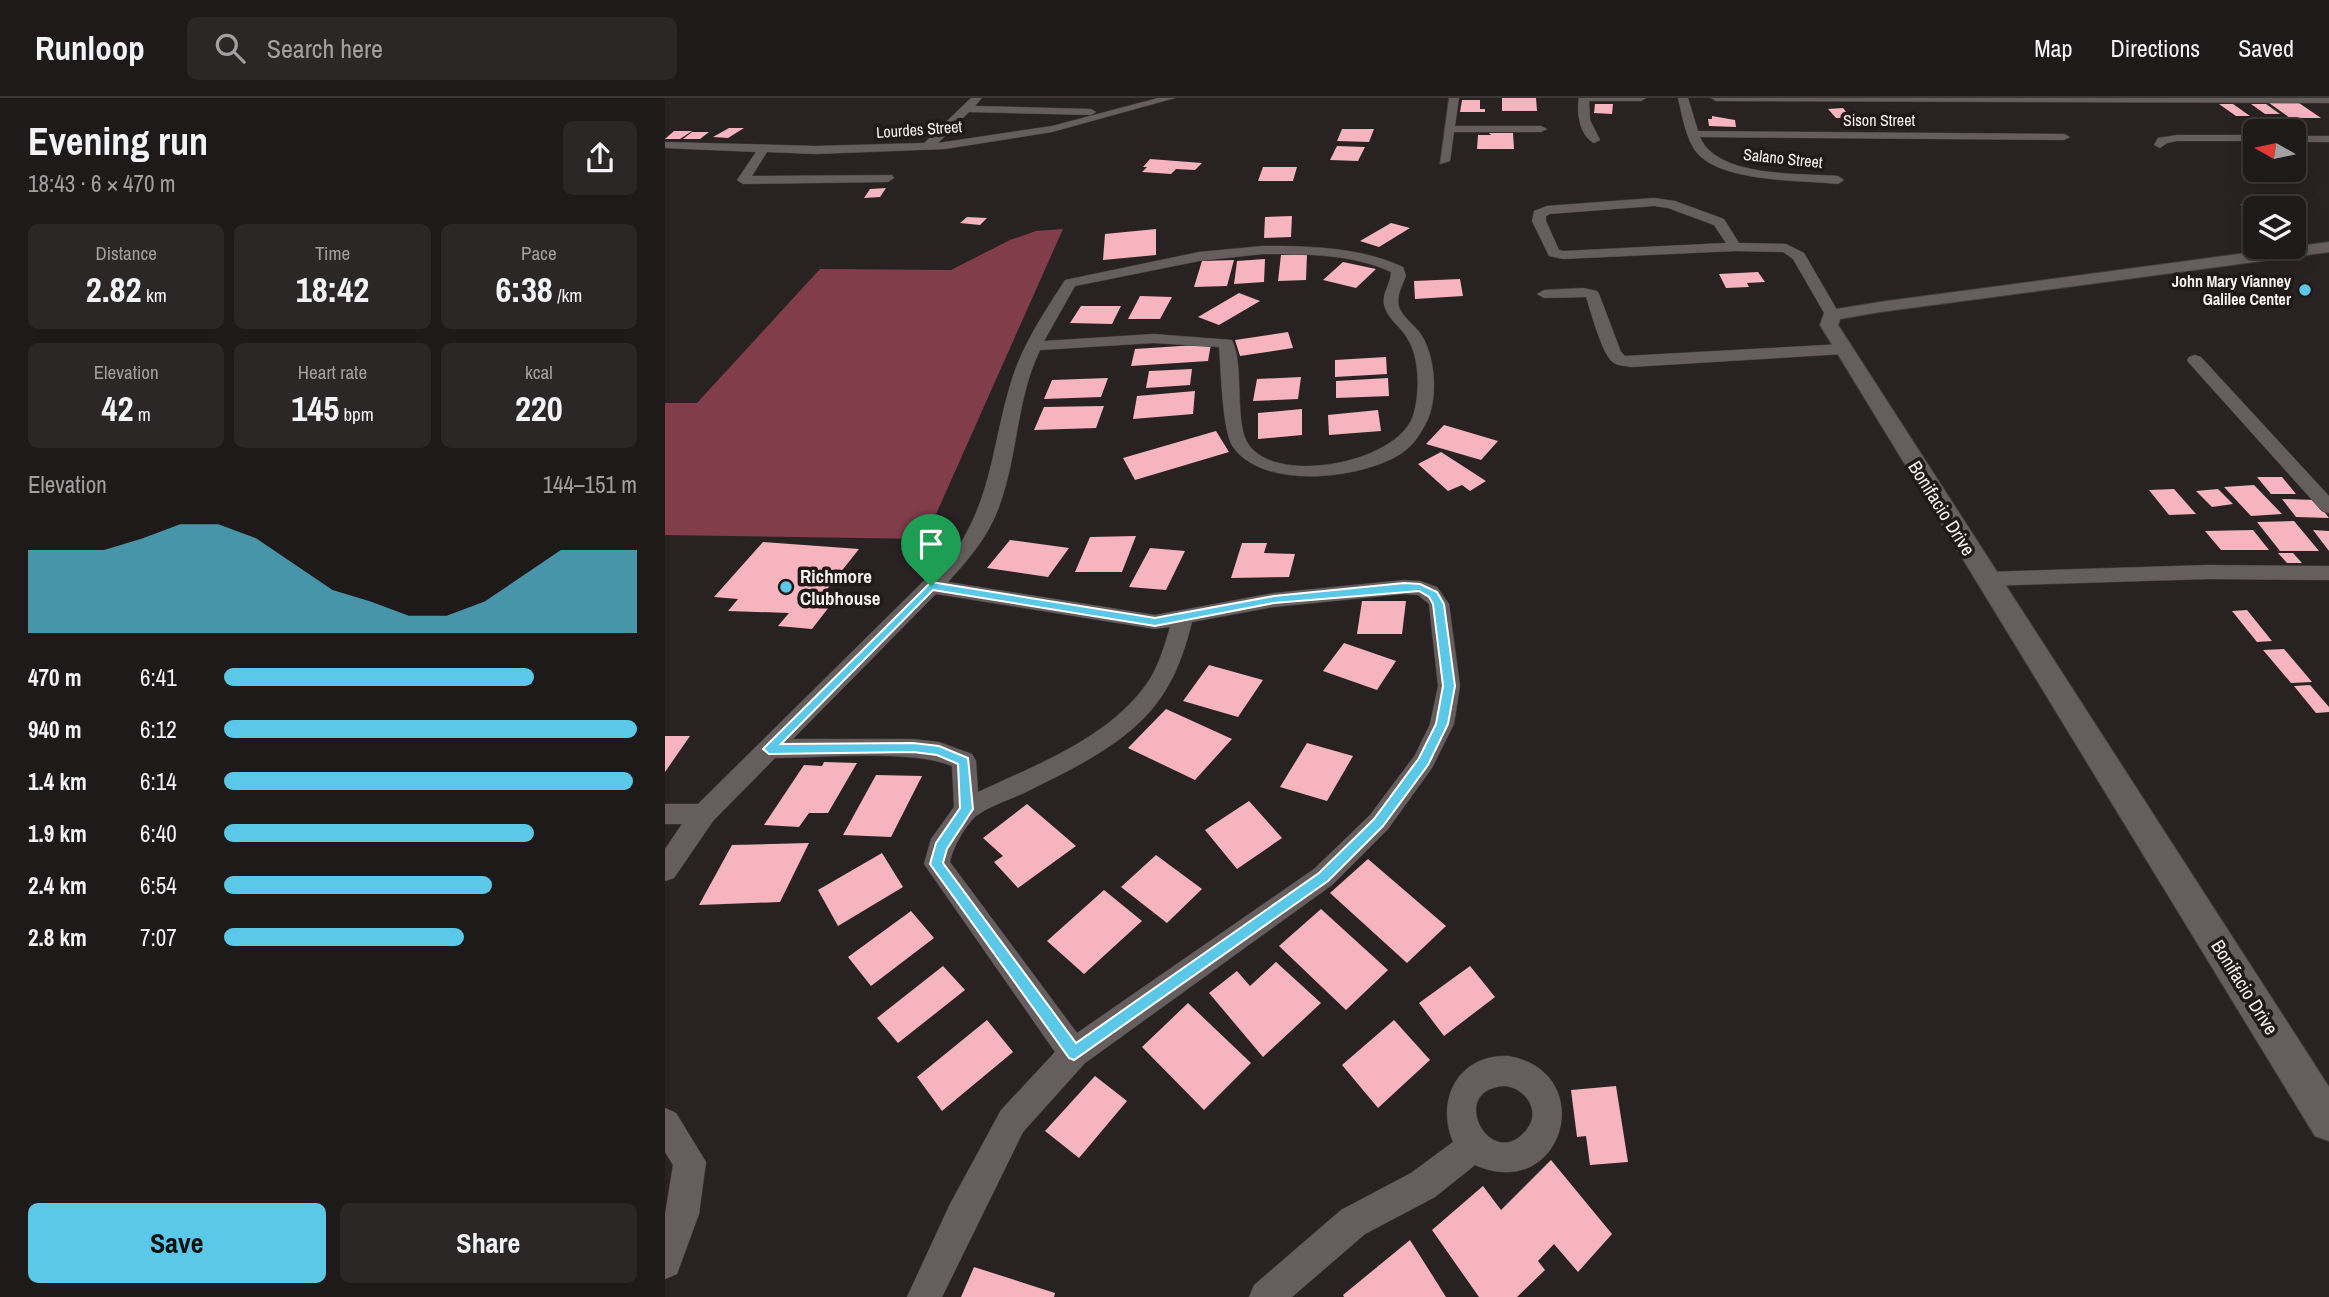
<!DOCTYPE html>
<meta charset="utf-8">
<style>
body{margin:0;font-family:"Archivo Narrow",sans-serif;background:#2c2727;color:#f1f3f6;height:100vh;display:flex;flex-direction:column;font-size:26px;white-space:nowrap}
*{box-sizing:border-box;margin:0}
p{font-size:23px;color:#a1a1a2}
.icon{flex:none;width:38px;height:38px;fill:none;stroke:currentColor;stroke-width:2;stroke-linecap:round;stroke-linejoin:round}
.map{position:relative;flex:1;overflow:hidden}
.side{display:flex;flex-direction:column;background:#1f1a1a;width:665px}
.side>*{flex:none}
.needle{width:46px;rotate:279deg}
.controls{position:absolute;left:1578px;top:21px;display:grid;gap:14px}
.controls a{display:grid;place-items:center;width:63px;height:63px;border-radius:10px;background:#1f1a1a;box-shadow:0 4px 18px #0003,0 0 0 2px #3c3839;font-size:35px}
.pin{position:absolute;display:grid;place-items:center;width:60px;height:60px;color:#fff;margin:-72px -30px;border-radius:50% 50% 50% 0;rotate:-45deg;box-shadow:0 0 7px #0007}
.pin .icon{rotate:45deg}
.round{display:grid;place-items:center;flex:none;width:74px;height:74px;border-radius:10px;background:#2c2727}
.overview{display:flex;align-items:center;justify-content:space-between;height:119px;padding:0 28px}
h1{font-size:38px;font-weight:700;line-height:52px}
.metrics{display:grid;grid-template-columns:repeat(3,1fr);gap:10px;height:119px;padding:7px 28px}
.metrics div{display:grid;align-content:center;border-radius:10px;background:#2c2727;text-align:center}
.metrics b{font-size:35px;font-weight:700}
.metrics small{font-size:19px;font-weight:400}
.metrics p{font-size:19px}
.chart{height:196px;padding:14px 28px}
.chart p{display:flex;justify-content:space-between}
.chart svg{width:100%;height:126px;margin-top:7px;fill:#5ac8e6;opacity:.7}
.cta{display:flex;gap:14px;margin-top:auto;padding:14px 28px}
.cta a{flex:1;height:80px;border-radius:10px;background:#5ac8e6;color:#111;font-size:28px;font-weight:700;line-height:80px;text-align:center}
.cta a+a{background:#2c2727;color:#f1f3f6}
ul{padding:0 28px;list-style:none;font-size:23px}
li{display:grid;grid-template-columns:112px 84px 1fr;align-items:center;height:52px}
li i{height:18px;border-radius:9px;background:#5ac8e6}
header{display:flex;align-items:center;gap:42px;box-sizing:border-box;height:98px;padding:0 35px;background:#1f1a1a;border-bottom:2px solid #3c3839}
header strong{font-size:33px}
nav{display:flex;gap:38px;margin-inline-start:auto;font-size:24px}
.search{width:490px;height:63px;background:#2c2727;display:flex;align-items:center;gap:18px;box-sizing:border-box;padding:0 24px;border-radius:10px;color:#a1a1a2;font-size:26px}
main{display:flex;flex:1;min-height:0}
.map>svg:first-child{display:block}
.forest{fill:#823d4b}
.building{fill:#f6b4be}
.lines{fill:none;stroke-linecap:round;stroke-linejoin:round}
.minor-casing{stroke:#443e3f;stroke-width:1}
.tertiary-casing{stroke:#443e3f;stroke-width:2}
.minor{fill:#665d5e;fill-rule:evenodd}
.tertiary{fill:#665d5e;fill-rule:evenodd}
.route{fill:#5ac8e6;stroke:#fff;stroke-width:2;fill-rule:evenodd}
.poi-dot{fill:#5ac8e6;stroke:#201819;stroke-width:2.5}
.labels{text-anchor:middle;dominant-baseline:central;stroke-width:7;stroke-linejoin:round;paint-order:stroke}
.far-street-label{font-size:16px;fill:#f7f1f2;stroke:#201819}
.far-poi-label{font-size:16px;font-weight:bold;fill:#f7f1f2;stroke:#201819;text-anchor:end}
.street-label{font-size:19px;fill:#f7f1f2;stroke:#201819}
.poi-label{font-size:19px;font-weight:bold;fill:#f7f1f2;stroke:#201819;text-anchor:start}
</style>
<header>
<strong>Runloop</strong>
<div class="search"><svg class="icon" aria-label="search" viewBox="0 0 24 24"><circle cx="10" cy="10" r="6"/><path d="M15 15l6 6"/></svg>Search here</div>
<nav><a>Map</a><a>Directions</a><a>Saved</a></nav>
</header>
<main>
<section class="side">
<div class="overview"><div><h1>Evening run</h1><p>18:43 · 6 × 470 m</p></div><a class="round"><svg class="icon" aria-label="share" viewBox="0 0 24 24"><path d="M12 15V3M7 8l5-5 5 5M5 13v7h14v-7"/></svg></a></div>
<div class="metrics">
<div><p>Distance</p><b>2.82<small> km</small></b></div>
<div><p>Time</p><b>18:42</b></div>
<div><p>Pace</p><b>6:38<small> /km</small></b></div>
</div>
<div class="metrics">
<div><p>Elevation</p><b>42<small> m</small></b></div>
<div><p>Heart rate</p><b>145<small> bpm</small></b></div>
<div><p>kcal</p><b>220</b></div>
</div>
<div class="chart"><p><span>Elevation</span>144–151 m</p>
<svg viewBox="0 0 160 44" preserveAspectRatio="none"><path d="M0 44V15L10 15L20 15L30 11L40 6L50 6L60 11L70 20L80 29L90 33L100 38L110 38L120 33L130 24L140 15L150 15L160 15V44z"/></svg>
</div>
<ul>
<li><b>470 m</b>6:41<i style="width:75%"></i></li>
<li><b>940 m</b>6:12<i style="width:100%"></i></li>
<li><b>1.4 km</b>6:14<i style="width:99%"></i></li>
<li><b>1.9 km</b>6:40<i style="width:75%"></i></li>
<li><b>2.4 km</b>6:54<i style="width:65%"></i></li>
<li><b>2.8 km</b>7:07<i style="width:58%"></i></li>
</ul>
<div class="cta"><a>Save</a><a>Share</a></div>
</section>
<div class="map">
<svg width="1664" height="1199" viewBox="0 0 1664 1199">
<rect width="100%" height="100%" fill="#292223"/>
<path class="forest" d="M398,131L260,441L0,437V305H32L155,171L286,172L345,142L371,133Z"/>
<g class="building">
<path d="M837,0H871L872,13H837Z"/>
<path d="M797,2H815V11H820V14H795Z"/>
<path d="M1604,5H1634L1656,20H1625Z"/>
<path d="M930,6H948L947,16L929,15Z"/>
<path d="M1554,6H1568L1585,18H1571Z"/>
<path d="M1586,6H1601L1615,16H1600Z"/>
<path d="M1178,10L1186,20H1171L1163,11Z"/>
<path d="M1047,18L1070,22L1071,29L1044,28L1043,21H1047Z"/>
<path d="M64,30H79L63,40L48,39Z"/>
<path d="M677,31H709L704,44L672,43Z"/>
<path d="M9,33H27L15,41H0Z"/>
<path d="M27,34H44L35,41H18Z"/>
<path d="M824,35H848L849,51H812L813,37H826Z"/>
<path d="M672,48L700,49L693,63L665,62Z"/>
<path d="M485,61L537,65L530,72L511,71L506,76L477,74L482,69H478Z"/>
<path d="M598,69H632L628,83H593Z"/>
<path d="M221,90L215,99L199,100L205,91Z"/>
<path d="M1599,105L1610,110H1591V116L1575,106Z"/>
<path d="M627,118L626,139L599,140L600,119Z"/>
<path d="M302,119L322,120L315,127L295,125Z"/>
<path d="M726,125L745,130L714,149L695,143Z"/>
<path d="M491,131V157L438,162L440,136Z"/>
<path d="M642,156L641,182L613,183L616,157Z"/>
<path d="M600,161L599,184L569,186L572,163Z"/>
<path d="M569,162L562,188L529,189L537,163Z"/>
<path d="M678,164L711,171L691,190L658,182Z"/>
<path d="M1093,174L1100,184L1082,185L1084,189L1061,190L1054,176Z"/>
<path d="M795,181L798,198L750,201L749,183Z"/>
<path d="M574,195L595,203L554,227L533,219Z"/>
<path d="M475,198L507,199L495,221H463Z"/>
<path d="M416,208H456L447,226L405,225Z"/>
<path d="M623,234L628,250L575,258L570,242Z"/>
<path d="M546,246L543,263L466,268L470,251Z"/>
<path d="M721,259L722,276L670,279V262Z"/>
<path d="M527,271L525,287L481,290L484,273Z"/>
<path d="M636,279L633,301L588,303L592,281Z"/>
<path d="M443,280L436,299L379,301L387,282Z"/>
<path d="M723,280L724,298L671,300V283Z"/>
<path d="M530,293L528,316L468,321L472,298Z"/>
<path d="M439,308L431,330L369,332L379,309Z"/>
<path d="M637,311V337L593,341V315Z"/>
<path d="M713,312L716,333L664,337L663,317Z"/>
<path d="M779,327L833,343L816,362L761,346Z"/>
<path d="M551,333L564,354L470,382L458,360Z"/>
<path d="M776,354L821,383L805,393L797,387L783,393L753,366Z"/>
<path d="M1592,379H1617L1631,396H1606Z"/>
<path d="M1589,387L1617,416L1586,418L1559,389Z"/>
<path d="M1509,391L1531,416L1504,417L1484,392Z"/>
<path d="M1553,391L1568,406L1547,409L1531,393Z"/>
<path d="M1617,401L1650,402L1664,420L1631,419Z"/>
<path d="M1629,423L1654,453H1615L1592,424Z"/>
<path d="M1588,432L1604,452H1556L1540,433Z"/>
<path d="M1648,432L1664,433V453Z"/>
<path d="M471,438L457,474H410L425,439Z"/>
<path d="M345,442L404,450L383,479L322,470Z"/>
<path d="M98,444L194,451L156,499L171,500L147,531L113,528L124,515L63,513L73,501L49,499Z"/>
<path d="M577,445H602L599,455L630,456L624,479L566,480Z"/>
<path d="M485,450L520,453L501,492L464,489Z"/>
<path d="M1613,455H1628L1637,465H1622Z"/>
<path d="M697,503H741L737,536H692Z"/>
<path d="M1582,512L1607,543L1592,544L1567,513Z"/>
<path d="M679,545L731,563L712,592L658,573Z"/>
<path d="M1619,551L1647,584L1626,585L1598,552Z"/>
<path d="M544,567L598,582L573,619L518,603Z"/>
<path d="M1645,587L1664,609V614L1651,615L1629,588Z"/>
<path d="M501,611L567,641L530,682L463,650Z"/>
<path d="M0,638H25L0,674Z"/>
<path d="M642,645L688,658L662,703L615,689Z"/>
<path d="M159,664L192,665L163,715H144L134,729L99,727L139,667L157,668Z"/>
<path d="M211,677L257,678L226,739L178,737Z"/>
<path d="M584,703L617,740L572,771L540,732Z"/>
<path d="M362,706L411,748L353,790L329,764L338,758L318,740Z"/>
<path d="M144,745L115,804L34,807L67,747Z"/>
<path d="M217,755L238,789L173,828L153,792Z"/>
<path d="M491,757L537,791L502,825L456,789Z"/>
<path d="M703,761L781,828L742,865L665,795Z"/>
<path d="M439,792L477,823L419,876L382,843Z"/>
<path d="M656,811L723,872L681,912L614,848Z"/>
<path d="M246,813L269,840L206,888L183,859Z"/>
<path d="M611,864L656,905L598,959L544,895L572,873L585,888Z"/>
<path d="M278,868L300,892L233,945L212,920Z"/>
<path d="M805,868L830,899L779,938L754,905Z"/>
<path d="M523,905L586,965L539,1012L477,949Z"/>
<path d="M322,922L348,954L277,1013L252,979Z"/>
<path d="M729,922L765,962L713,1010L677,967Z"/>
<path d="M430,978L462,1003L414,1060L380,1033Z"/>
<path d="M951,988L963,1064L925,1067L921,1038L912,1039L906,992Z"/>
<path d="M886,1062L947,1136L913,1174L889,1146L873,1163L880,1172L852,1199H814L767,1132L818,1088L836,1112Z"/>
<path d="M745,1142L781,1199H679L678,1197Z"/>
<path d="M309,1169L390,1195L389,1199H296Z"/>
</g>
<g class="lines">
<defs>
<g id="minor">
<path d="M306,0H317L310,8L426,11L431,14L426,17L304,14L273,45L387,28L493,0H510L387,34L280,51L151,56L102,54L87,78L227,77L229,80L223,84L78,86L72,82L91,54L0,50V44L151,48L259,45Z"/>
<path d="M784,0H794L790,28H876L882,31L876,34H789L785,63L775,66Z"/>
<path d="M914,0H981L976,3H924L925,22L935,42L929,45C915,38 911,15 914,0Z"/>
<path d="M1013,0H1023L1033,33L1399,36L1405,39L1399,42L1035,39C1052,80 1135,75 1173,78L1179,82L1173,86C1136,82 1051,85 1029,51C1020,36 1017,17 1013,0Z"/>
<path d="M1046,0H1664V5L1051,3Z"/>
<path d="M1512,37H1591V43H1512L1502,45L1495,50L1489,47L1493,40Z"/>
<rect x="1629" y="38" width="35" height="6"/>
<path d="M989,100L1010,103L1059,121L1074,145L1121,146L1139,155L1175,217L1167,222L1162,220L1128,161L1118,154L1070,153L898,161L884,158L867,123L869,113L882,108ZM989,108L1003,110L1049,127L1061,145L898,153L894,152L881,123V118L885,116Z"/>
<path d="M598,148C645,148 695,149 738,169L741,178C737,188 731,198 734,209C738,220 751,228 757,238C770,259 773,298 763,321C757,334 749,347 737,355C698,381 599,393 568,349C557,333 556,271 554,249L489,245L375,252C351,302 353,358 334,409C323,439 304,461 283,484L490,517L609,495L739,482L755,483L772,489L784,506L795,588L789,626L767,670L723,731L667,787L420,965L358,1034L277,1199H242L285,1106L336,1012L390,954L259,766L266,741L289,709L287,668C245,651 158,660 110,660L48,723L9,780L0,783V751L17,726H0V706H33L293,449C328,395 328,341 347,281C358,246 380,213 400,182L534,154ZM598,156C641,156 687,156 726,174C726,186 715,197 720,210C724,222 736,229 742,240C755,259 755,296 748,318C731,367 603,389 581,342C570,318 579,265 567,242L489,236L379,243L410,188L534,163ZM271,496L490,531L505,529C499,549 493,571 480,588C441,641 371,667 313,694L311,663L307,656L274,644L248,641H128ZM739,496L753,497L764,506L773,588L765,626L750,657L705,717L649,771L412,935L285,764C288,749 300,728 311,718C324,708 344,702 359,695C401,674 447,653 480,619C506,592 518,560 527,524L609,509Z"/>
<path d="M918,190L932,193L934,196L956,254L960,258L1179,246L1187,251L1179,256L966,269C961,268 954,268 949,265C937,258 926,213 921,199L879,200L872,196L879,192Z"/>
<path d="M1530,257L1536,259L1664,398V415L1657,413L1524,265L1522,262L1524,259Z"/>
<path d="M1543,467L1664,468V482L1543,481L1321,488L1314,486L1311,481L1314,476L1321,474Z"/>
<path d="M843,958C935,973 899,1106 810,1067L770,1099L700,1136L627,1199H584L589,1187L676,1112L746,1075L788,1044C770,1001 794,956 843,958ZM839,988C859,989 877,1012 862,1031C827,1077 780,992 839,988Z"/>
<path d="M0,1010L11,1015L41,1064L34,1116L12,1176L0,1181V1117L8,1067L0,1054Z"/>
</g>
<path id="tertiary" d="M1664,144V154L1215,214L1175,221L1173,227L1664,989V1043L1650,1038L1155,227L1160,213L1215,204Z"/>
</defs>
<use href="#minor" class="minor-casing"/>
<use href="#tertiary" class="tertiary-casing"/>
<use href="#minor" class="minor"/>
<use href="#tertiary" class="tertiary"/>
</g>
<path class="route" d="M266,484L490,520L609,498L739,485L755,486L772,494L779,506L790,588L783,626L763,667L718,728L663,783L409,962L404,960L265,766L271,745L295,710L293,666L272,657L248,654L104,656L98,651ZM268,492L490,528L609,505L754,493L764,499L768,506L778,588L771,626L754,660L709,721L654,775L411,945L278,765L282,751L308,711L303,660L274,648L248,645L116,646Z"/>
<g class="poi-dot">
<circle cx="1640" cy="192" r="7"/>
<circle cx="121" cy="489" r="7"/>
</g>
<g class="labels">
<g class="far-street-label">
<text x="1214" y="22">Sison Street</text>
<text transform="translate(254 31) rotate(-4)">Lourdes Street</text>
<text transform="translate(1118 60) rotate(6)">Salano Street</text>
</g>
<g class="far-poi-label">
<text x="1626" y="183">John Mary Vianney<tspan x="1626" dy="18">Galilee Center</tspan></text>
</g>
<g class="street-label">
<text transform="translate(1277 410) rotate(58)">Bonifacio Drive</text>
<text transform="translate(1580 889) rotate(58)">Bonifacio Drive</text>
</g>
<g class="poi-label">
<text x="135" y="478">Richmore<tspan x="135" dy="22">Clubhouse</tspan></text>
</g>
</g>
</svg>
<div class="controls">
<a><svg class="needle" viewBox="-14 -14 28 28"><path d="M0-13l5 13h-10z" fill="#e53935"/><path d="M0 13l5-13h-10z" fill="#a1a1a2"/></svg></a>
<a><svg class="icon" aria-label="layers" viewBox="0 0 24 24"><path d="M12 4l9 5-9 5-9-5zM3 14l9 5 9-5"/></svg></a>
</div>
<div class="pin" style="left:266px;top:488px;background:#1e9e55"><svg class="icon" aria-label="arrive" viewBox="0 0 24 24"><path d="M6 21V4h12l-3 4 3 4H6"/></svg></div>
</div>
</main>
